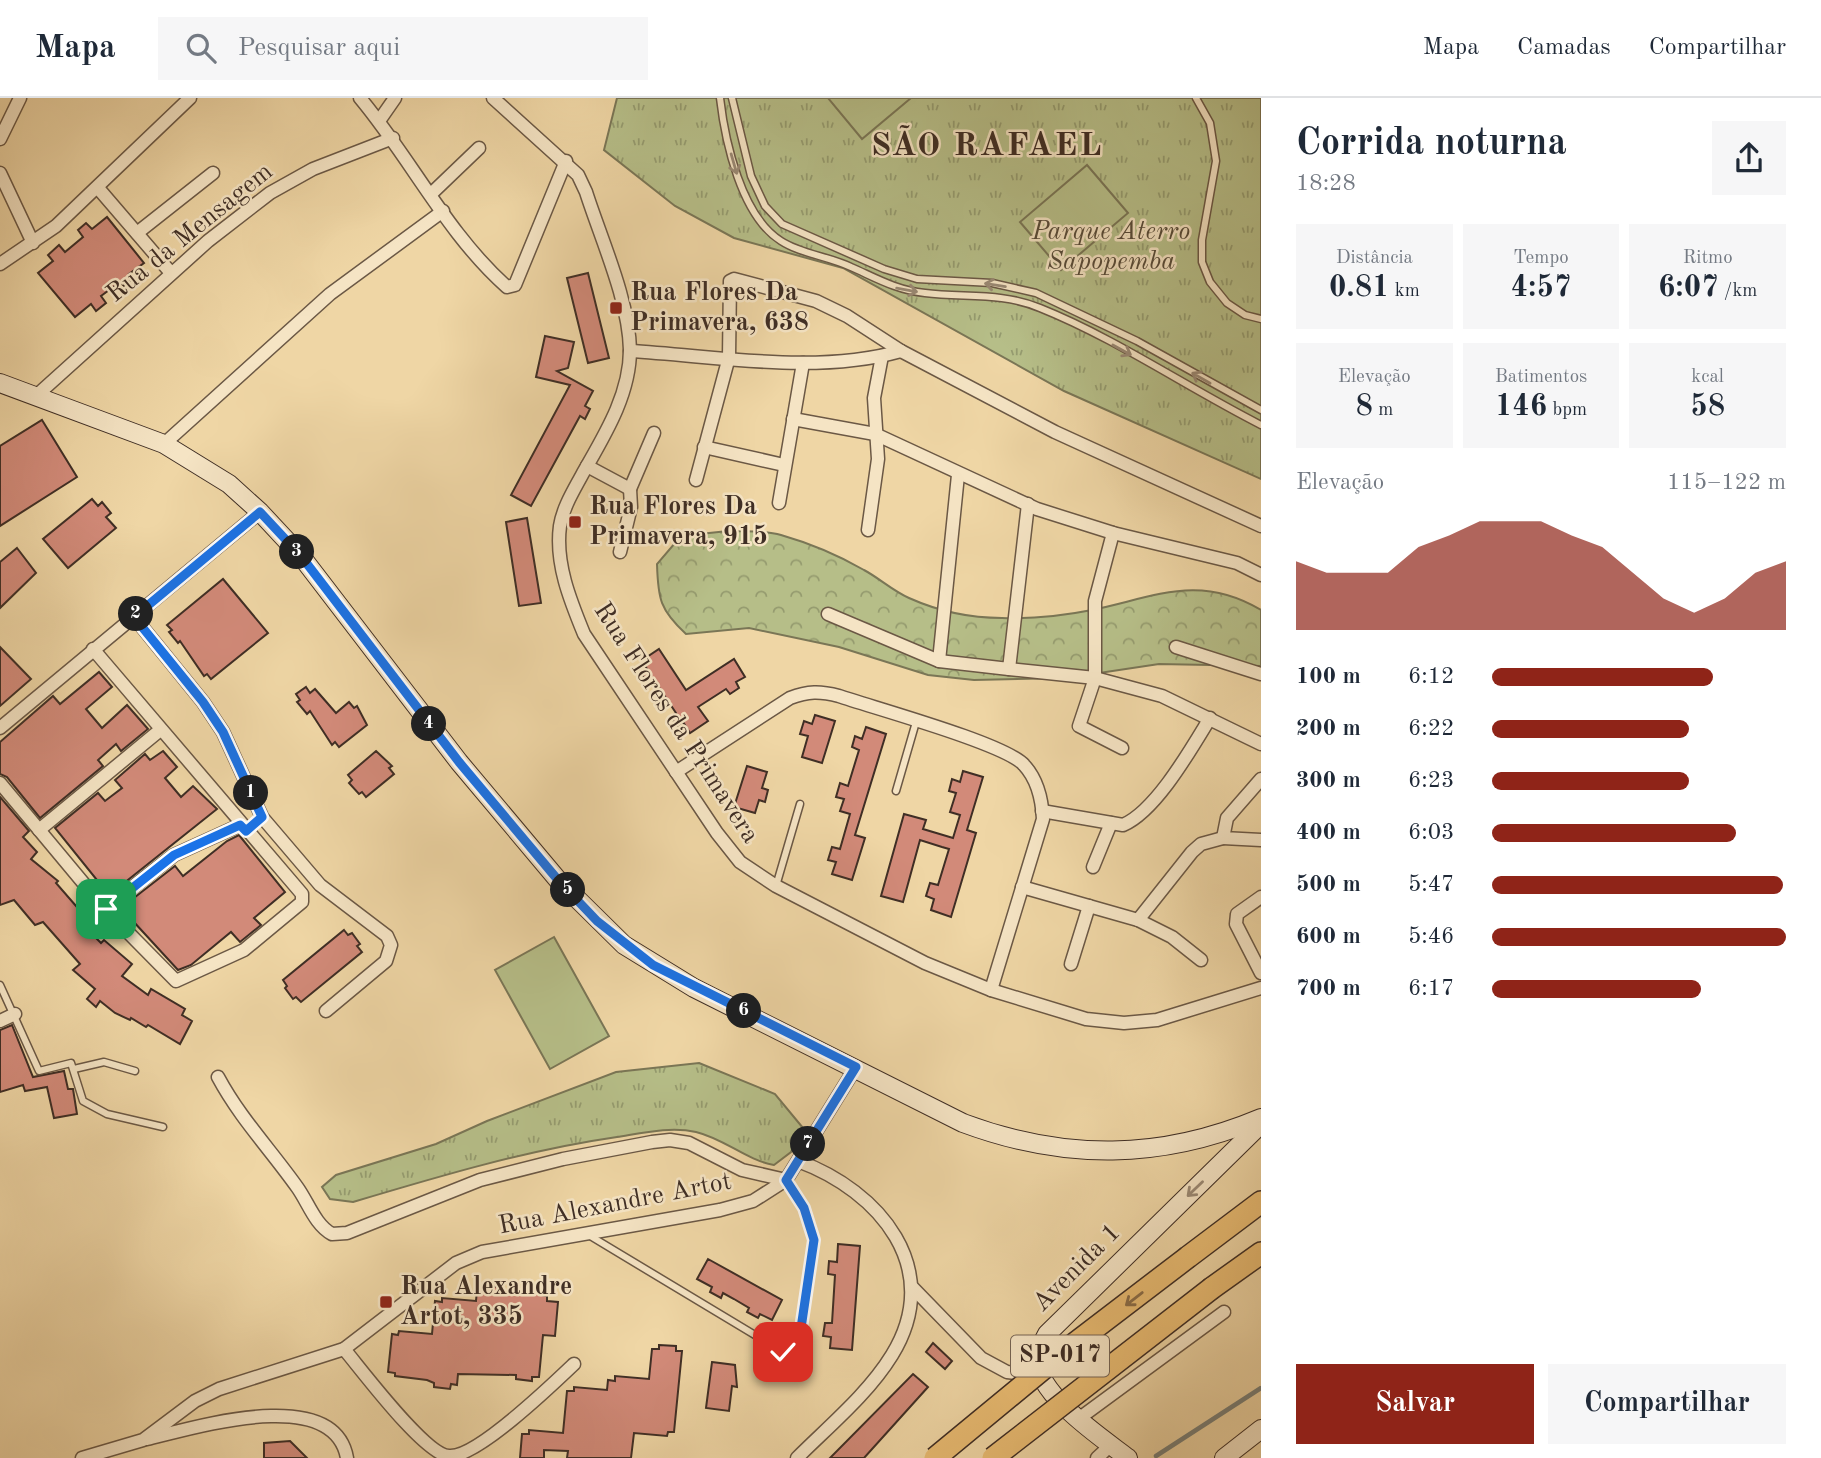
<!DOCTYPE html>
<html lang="pt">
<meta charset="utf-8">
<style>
body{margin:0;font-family:"Old Standard TT",serif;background:#f6f6f7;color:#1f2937;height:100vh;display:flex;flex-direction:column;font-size:26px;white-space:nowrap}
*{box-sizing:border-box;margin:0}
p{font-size:23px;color:#747a83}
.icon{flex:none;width:38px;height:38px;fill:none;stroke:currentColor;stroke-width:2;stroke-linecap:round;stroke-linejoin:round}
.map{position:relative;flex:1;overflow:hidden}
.details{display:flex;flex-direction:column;background:#fff;width:560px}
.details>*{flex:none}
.pin{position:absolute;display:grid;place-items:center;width:60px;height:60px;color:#fff;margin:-30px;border-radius:14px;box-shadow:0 4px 10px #0006}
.km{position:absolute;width:35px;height:35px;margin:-18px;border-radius:50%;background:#222;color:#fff;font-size:19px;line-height:35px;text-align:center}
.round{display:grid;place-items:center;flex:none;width:74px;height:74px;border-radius:0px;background:#f6f6f7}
.summary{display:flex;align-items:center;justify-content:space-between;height:119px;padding:0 35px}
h1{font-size:38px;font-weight:700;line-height:52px}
.metrics{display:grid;grid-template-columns:repeat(3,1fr);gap:10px;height:119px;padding:7px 35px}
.metrics div{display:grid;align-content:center;border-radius:0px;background:#f6f6f7;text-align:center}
.metrics b{font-size:30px;font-weight:700}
.metrics small{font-size:19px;font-weight:400}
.metrics p{font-size:19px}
.chart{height:196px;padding:14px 35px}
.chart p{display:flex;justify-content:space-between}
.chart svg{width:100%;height:126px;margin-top:7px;fill:#8f2418;opacity:.7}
.action{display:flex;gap:14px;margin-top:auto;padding:14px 35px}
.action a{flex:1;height:80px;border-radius:0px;background:#8f2418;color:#fff;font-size:28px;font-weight:700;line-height:80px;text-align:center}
.action a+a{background:#f6f6f7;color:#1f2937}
ul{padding:0 35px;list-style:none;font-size:23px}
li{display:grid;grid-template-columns:112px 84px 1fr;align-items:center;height:52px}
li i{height:18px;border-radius:9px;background:#8f2418}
header{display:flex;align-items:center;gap:42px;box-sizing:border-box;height:98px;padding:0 35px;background:#fff;border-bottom:2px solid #e0e1e3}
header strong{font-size:33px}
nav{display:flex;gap:38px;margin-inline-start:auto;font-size:24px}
.search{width:490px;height:63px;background:#f6f6f7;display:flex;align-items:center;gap:18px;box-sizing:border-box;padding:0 24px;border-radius:0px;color:#747a83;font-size:26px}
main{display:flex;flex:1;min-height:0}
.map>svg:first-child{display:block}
.grass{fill:url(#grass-tufts);stroke:#7a7656;stroke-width:2}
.forest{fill:url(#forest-crowns);stroke:#7a7656;stroke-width:2}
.garden{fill:#b6be88;stroke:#7a7656;stroke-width:2}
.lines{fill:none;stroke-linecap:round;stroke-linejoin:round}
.stream{stroke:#78807a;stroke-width:4.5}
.building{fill:#d28a79;stroke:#3f2e25;stroke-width:2}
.service-casing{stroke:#6b5845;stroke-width:9}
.minor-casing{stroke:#6b5845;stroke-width:15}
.secondary-casing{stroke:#3f2e25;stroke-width:20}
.trunk-casing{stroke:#3f2e25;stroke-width:24}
.service{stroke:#f5e4c4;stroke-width:6}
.minor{stroke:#f5e4c4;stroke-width:12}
.secondary{stroke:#f5e4c4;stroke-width:18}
.trunk{stroke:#e8bb72;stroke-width:21}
.trunk-bridge-casing{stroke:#3f2e25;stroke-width:24;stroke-linecap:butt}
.trunk-bridge{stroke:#e8bb72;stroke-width:21}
.oneway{stroke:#9a8974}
.oneway2{stroke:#8b6d48}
.route-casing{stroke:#fff;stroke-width:14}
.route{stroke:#1a73e8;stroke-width:9}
.poi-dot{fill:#8f2418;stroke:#f5e4c4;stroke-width:2.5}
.labels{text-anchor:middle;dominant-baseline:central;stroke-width:5;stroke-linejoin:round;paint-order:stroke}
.shield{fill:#f5e4c4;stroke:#766555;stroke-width:2}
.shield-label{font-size:24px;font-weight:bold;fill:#3f2e25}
.park-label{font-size:26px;font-style:italic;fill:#574b39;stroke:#f5e4c4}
.street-label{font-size:26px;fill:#3f2e25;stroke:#f5e4c4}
.poi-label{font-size:26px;font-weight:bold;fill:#3f2e25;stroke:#f5e4c4;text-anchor:start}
.district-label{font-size:33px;font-weight:bold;letter-spacing:2px;fill:#3f2e25;stroke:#f5e4c4}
</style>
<header>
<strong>Mapa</strong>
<div class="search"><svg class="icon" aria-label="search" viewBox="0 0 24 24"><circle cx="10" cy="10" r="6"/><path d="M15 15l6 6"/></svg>Pesquisar aqui</div>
<nav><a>Mapa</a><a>Camadas</a><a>Compartilhar</a></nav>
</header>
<main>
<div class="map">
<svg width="1261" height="1360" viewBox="0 0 1261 1360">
<defs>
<pattern id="grass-tufts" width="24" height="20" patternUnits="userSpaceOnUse" patternTransform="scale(1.75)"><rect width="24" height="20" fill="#b6be88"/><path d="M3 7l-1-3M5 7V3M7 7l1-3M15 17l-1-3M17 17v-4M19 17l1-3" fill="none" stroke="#959b6f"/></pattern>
<pattern id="forest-crowns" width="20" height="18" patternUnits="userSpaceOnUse" patternTransform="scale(1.75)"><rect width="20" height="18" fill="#b6be88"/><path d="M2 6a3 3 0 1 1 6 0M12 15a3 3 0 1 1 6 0" fill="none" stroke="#959b6f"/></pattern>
</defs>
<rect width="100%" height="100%" fill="#efd6a5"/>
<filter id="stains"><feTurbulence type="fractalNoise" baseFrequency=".00286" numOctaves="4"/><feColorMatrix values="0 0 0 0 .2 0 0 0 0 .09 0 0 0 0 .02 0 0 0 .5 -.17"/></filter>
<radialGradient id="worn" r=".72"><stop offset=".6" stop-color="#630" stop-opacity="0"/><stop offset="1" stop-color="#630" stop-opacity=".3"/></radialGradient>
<g class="grass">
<path d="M617,0H1261V381L1064,293L843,170L734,140L675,108L604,52Z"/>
<path d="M699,965L775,996L803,1030L791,1054L774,1067C746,1062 725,1041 696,1034C671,1028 642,1035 617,1039C527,1052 440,1078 353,1104L330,1101L322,1089L336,1077L436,1046L487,1023L616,974Z"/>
</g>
<path class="forest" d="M728,433C744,434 764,432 781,437C809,445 838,457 864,472C879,480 893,493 909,500C938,513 970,520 1002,520C1032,521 1062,518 1092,512C1155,499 1199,475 1261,512V568L1159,566L1066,580L974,582L928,577L839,549L749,530L686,536C660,512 658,501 657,466L681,438Z"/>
<g class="garden">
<path d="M828,0H911L862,41Z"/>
<path d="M1087,67L1128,115L1061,172L1020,124Z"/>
<path d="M554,839L609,938L550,971L495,872Z"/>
</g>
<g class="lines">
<path class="stream" d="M1156,1358L1261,1290"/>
</g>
<g class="building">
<path d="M107,119L144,165L129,176L133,181L124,188L120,184L101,198L106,205L96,213L91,206L75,219L38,175L53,163L48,157L59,147L65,154L83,139L78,132L86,125L92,131Z"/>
<path d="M588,175L609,260L588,265L567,180Z"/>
<path d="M545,238L574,244L568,270L557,273L593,293L585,308L590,311L585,321L580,318L531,408L511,397L570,287L536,279Z"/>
<path d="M42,322L77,379L0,428V348Z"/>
<path d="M92,401L98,408L102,404L111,415L106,419L116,430L68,470L43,441Z"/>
<path d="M527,420L541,505L519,508L506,424Z"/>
<path d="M17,450L36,475L0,510V464Z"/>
<path d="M223,481L268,535L211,581L207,576L204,578L180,543L178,545L169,534L172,532L167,527Z"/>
<path d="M0,549L31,581L0,608Z"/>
<path d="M659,551L686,592L734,561L745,579L736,584L739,590L730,596L726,591L698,609L708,623L690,635L683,624L677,628L671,619L676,615L654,582L649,586L642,576L648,572L641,563Z"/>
<path d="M99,574L112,589L86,611L102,630L127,607L148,631L121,653L116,646L98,662L103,668L40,720L7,679L0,676V644L53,598L60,606Z"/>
<path d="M306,589L310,595L315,591L336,615L349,604L354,610L357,608L367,627L339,649L335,644L332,647L310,613L307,616L297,604L300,602L296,596Z"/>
<path d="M815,617L835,623L822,665L802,659L808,638L800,636L804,623L812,626Z"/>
<path d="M866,629L886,636L855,737L865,740L852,782L832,776L836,764L828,762L832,749L840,751L850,716L840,713L844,701L836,699L840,685L848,688L859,652L852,649L855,638L862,641Z"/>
<path d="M163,653L177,669L165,680L181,699L193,688L217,711L109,797L55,730L98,695L105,703L122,690L115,682L145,656L150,662Z"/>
<path d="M376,653L392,668L389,670L394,676L366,699L362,694L359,696L349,685L352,682L348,677Z"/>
<path d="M747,668L767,674L762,690L768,692L765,704L759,702L755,715L734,709Z"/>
<path d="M963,673L983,679L967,732L976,735L951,819L931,812L934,801L926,798L930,785L938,787L949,751L942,749L920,742L903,804L881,798L904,716L926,722L923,731L953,740L960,717L950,714L956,695L949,693L952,681L960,684Z"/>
<path d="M0,699L29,733L23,739L37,754L31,761L58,783L56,785L83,816L81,818L88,825L85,829L101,845L104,842L132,866L122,878L148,897L151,891L185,911L182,917L192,923L180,946L148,927L146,929L131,920L130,922L115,915L100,903L96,909L87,901L95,891L73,872L80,866L43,824L35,827L14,802L0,807Z"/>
<path d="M239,737L285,794L254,820L261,827L240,844L231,834L191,867L178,872L121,810L175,768L183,778L227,743Z"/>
<path d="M344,832L348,837L352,835L360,846L357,848L362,854L301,904L296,899L293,901L285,890L287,888L283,882Z"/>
<path d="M12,927L33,979L64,973L68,991H73L77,1016L54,1020L47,989L25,993L23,987L0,994V932Z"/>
<path d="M838,1146L860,1148L852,1252L830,1250L831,1239L823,1238L825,1225H832L835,1177L828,1176L829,1163L837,1164Z"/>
<path d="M708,1161L782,1202L772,1222L760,1216L758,1220L747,1214L749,1210L734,1201L723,1195L721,1200L710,1194L712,1189L697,1181Z"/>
<path d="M484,1188L501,1189V1194L541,1193V1197L547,1198V1203L558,1204L555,1238L543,1237L539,1279H532V1283L516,1281V1277L458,1276L457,1287L451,1286L450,1291L434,1289V1285L427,1282L395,1278V1275L388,1274L392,1236L398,1237L399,1233L432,1236L435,1203L442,1204V1200L476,1203L477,1192H484Z"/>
<path d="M933,1245L952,1263L945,1271L926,1254Z"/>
<path d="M659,1247L676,1248V1253H682L674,1334H668L667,1338L634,1335L631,1360H567L568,1353L544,1352V1360H520L522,1336H529V1332L563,1335L567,1293H574V1289L607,1292L608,1282L615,1283V1278L649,1281L652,1251H659Z"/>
<path d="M712,1264L735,1267L737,1289L732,1288L729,1313L706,1310Z"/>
<path d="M913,1276L928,1289L864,1360H830Z"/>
<path d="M290,1343L307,1360H264V1345Z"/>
</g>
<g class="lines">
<defs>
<g id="service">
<path d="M720,0C725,43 741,118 781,143C801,156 828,158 851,169C876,180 896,192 925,195C964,200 1002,194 1040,210C1115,240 1188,290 1261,327"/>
<path d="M732,0L751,78L765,108L782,126L884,171L917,181L992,185L1036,195L1137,243L1261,312"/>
<path d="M1196,0L1210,25L1216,63L1202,142V164L1210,184L1227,205L1245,217L1261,221"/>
<path d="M896,693L916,624"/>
<path d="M776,788L800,706"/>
<path d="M0,887L39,973L71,965L83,1003L107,1016L163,1029"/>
<path d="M74,971L104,964L135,973"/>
<path d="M587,1136L783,1254L796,1246L800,1237L814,1141L804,1110L786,1082"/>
</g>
<g id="minor">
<path d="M360,0C411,61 448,137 507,189L515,187L566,63"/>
<path d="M493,0L578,77L586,94C601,141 629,202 630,252C630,297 604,338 583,375C574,392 563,409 560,428C555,465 570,502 584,536L717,735L740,764L776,788L925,865L991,892L1086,921L1124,925L1157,922L1261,890"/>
<path d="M379,23L395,0"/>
<path d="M0,41L20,0"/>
<path d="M0,75L33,145"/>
<path d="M98,90L171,175"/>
<path d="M431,96L479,50"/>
<path d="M137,135L213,75"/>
<path d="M0,166L56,128L190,0"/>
<path d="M630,253C718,258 815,277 901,253"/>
<path d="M36,298L208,143L270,95L313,71L393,40"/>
<path d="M793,321L875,336L1037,411L1113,435L1237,465L1261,477"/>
<path d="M164,346L330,196L443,113"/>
<path d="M704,349L784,367"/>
<path d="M587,368L630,391L654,335"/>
<path d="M696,382L729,259L730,183L734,181L816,203L847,218L901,253L1055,334L1261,428"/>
<path d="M779,405L803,265"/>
<path d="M868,432L878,361L874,300L882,258"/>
<path d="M620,454L631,409L630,391"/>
<path d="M828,516L939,563L1009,571L1028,406"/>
<path d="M134,519L203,604L223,634L262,719L320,787L387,838L391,847L386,863L326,913"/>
<path d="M1176,549L1261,576"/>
<path d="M939,563L958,377"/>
<path d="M1009,571L1095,580V503L1113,435"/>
<path d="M0,630L260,414"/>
<path d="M1122,650L1079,628L1095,580L1162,598L1261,646"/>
<path d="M676,674L790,600C808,593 820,593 839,598C874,610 1006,646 1024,667C1038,682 1042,701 1043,721L991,892"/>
<path d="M1261,681L1227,720L1223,740L1261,742"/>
<path d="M0,685L105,811L176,883L244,852L302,804V796L93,551"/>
<path d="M1042,713L1123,727C1156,713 1191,651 1210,620"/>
<path d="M39,732L159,633"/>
<path d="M1093,769L1111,725"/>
<path d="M1022,789L1138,822L1172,839L1201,862"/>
<path d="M1261,799L1237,816L1236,826L1261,875"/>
<path d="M105,811L174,757L240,727"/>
<path d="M1138,822L1192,754L1201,746L1223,740"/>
<path d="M1071,866L1089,808"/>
<path d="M0,923L15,916"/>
<path d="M218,979C240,1020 270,1051 297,1089C308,1104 315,1127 332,1136L347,1135L480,1082L563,1061L652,1044L670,1042L689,1045L742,1072L786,1082"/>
<path d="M912,1189L981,1260L1007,1274L1036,1277"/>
<path d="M344,1251C361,1271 425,1357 449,1358C476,1360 553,1286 574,1266"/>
<path d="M1077,1322L1224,1214"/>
<path d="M147,1341C193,1330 334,1286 347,1360"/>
<path d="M82,1360L143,1342L195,1303L219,1291L344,1251L456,1165L482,1154L720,1112L753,1103L786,1082L856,969"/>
<path d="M797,1360C829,1328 868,1296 892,1257C945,1171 880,1093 798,1063"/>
<path d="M1097,1360L1111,1347"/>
</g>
<g id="secondary">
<path d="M0,285L164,346L229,386L260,414L301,458L459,664L558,782L624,847L694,890L963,1025C1065,1063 1161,1062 1261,1020"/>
<path d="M1128,1360C1102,1340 1037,1297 1037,1261C1037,1253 1043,1244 1047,1236L1261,1026"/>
<path d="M1224,1360L1261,1331"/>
</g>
<g id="trunk">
<path d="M1188,1159L1261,1104"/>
<path d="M1212,1190L1261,1155"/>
</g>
</defs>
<use href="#service" class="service-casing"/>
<use href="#minor" class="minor-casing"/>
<use href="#secondary" class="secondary-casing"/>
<use href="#trunk" class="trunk-casing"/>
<use href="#service" class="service"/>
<use href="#minor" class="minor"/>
<use href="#secondary" class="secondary"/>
<use href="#trunk" class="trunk"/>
<defs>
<g id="trunk-bridge">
<path d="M935,1360L1061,1256L1188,1159"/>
<path d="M993,1360L1212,1190"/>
</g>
</defs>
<use href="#trunk-bridge" class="trunk-bridge-casing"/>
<use href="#trunk-bridge" class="trunk-bridge"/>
</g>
<defs><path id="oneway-shaft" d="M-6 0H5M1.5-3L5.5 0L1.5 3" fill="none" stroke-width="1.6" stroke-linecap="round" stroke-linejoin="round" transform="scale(1.75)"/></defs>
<g class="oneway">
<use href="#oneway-shaft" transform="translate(734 66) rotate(74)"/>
<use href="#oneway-shaft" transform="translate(995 187) rotate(-171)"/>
<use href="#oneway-shaft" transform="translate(907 192) rotate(10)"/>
<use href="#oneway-shaft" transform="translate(1122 252) rotate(29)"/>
<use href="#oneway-shaft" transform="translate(1201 280) rotate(-150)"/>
<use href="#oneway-shaft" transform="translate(1195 1091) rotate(136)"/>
</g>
<use class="oneway2" href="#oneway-shaft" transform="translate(1134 1201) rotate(142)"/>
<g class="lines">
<defs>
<path id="route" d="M106,811L174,757L240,727L246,733L262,719L223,634L203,604L134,519L260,414L301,458L459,664L558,782L597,823L653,867L856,969L786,1082L804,1110L814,1142L800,1237L796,1246L783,1254"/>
</defs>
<use href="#route" class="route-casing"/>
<use href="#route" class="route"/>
</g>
<g class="poi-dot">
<rect x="609" y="203" width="14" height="14" rx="3.5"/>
<rect x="568" y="417" width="14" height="14" rx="3.5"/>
<rect x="379" y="1197" width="14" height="14" rx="3.5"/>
</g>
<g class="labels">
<rect class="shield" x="1011" y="1237.5" width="98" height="41" rx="5"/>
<g class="shield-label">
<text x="1060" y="1258">SP-017</text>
</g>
<g class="park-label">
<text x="1111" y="134">Parque Aterro<tspan x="1111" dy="30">Sapopemba</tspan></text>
</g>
<g class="street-label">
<text transform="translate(190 135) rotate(-39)">Rua da Mensagem</text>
<text transform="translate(676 625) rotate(57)">Rua Flores da Primavera</text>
<text transform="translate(615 1106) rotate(-11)">Rua Alexandre Artot</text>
<text transform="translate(1077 1170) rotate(-45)">Avenida 1</text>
</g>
<g class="poi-label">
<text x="630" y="195">Rua Flores Da<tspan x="630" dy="30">Primavera, 638</tspan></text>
<text x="589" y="409">Rua Flores Da<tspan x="589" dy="30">Primavera, 915</tspan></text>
<text x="400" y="1189">Rua Alexandre<tspan x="400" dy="30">Artot, 335</tspan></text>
</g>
<g class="district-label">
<text x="987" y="48">SÃO RAFAEL</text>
</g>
</g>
<rect width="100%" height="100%" filter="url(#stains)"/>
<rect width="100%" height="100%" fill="url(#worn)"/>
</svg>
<div class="pin" style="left:106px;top:811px;background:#1e9e55"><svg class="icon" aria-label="arrive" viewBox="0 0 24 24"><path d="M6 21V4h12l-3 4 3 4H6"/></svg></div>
<div class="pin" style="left:783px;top:1254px;background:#d93025"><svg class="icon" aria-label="check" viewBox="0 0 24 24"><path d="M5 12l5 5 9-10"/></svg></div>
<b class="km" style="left:251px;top:695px">1</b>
<b class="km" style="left:136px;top:516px">2</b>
<b class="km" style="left:297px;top:454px">3</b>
<b class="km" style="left:429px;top:626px">4</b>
<b class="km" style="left:568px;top:792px">5</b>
<b class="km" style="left:744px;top:913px">6</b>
<b class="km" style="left:808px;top:1046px">7</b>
</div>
<section class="details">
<div class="summary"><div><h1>Corrida noturna</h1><p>18:28</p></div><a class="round"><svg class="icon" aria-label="share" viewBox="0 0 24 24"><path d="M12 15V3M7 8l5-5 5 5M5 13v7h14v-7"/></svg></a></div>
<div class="metrics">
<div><p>Distância</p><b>0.81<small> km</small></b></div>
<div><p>Tempo</p><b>4:57</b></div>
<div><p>Ritmo</p><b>6:07<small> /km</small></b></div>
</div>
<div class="metrics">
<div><p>Elevação</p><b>8<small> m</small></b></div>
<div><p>Batimentos</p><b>146<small> bpm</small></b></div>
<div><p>kcal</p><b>58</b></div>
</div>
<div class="chart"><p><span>Elevação</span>115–122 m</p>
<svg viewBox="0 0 160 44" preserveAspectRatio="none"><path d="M0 44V20L10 24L20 24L30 24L40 15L50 11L60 6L70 6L80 6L90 11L100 15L110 24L120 33L130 38L140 33L150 24L160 20V44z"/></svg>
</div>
<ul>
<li><b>100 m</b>6:12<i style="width:75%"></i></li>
<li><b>200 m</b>6:22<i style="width:67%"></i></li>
<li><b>300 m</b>6:23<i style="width:67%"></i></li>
<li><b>400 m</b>6:03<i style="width:83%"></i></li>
<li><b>500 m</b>5:47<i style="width:99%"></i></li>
<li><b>600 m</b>5:46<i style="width:100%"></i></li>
<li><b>700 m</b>6:17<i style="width:71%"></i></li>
</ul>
<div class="action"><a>Salvar</a><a>Compartilhar</a></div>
</section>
</main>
